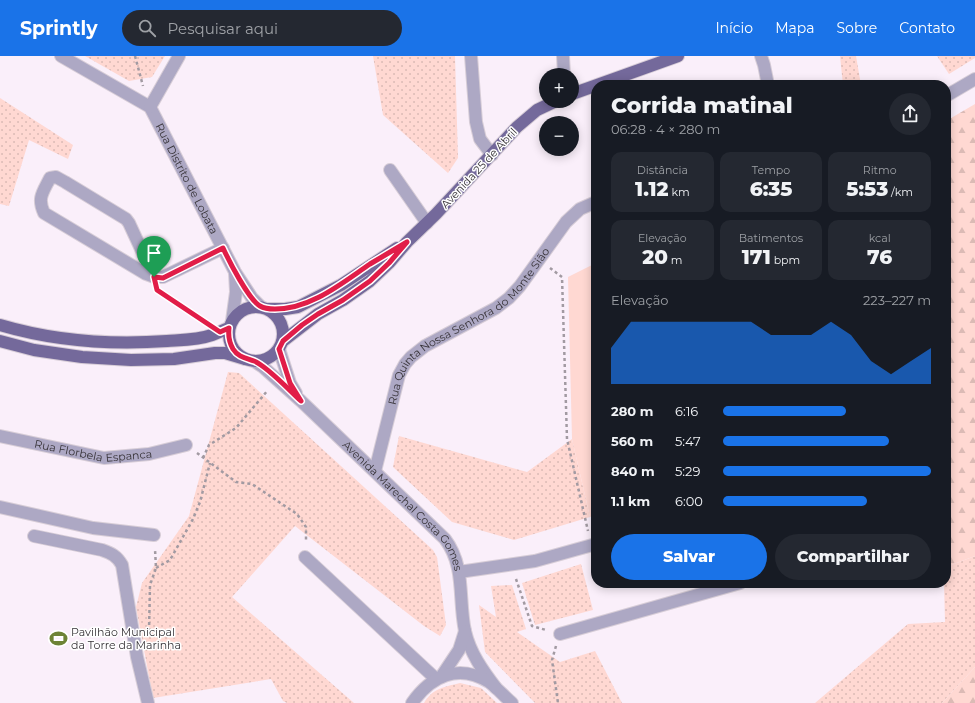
<!DOCTYPE html>
<html lang="pt">
<meta charset="utf-8">
<style>
body{margin:0;font-family:Montserrat,sans-serif;background:#242831;color:#f1f3f6;height:100vh;display:flex;flex-direction:column;font-size:15px;white-space:nowrap}
*{box-sizing:border-box;margin:0}
p{font-size:13px;color:#9ea1a6}
.icon{flex:none;width:22px;height:22px;fill:none;stroke:currentColor;stroke-width:2;stroke-linecap:round;stroke-linejoin:round}
.map{position:relative;flex:1;overflow:hidden}
.side{position:absolute;left:591px;top:24px;width:360px;height:508px;display:flex;flex-direction:column;background:#171b24;border-radius:16px;box-shadow:0 2px 10px #0003}
.side>*{flex:none}
.fabs{position:absolute;left:539px;top:12px;display:grid;gap:8px}
.fabs a{display:grid;place-items:center;width:40px;height:40px;border-radius:50%;background:#171b24;box-shadow:0 2px 10px #0003;font-size:20px}
.pin{position:absolute;display:grid;place-items:center;width:34px;height:34px;color:#fff;margin:-41px -17px;border-radius:50% 50% 50% 0;rotate:-45deg;box-shadow:0 0 4px #0007}
.pin .icon{rotate:45deg}
.round{display:grid;place-items:center;flex:none;width:42px;height:42px;border-radius:21px;background:#242831}
.summary{display:flex;align-items:center;justify-content:space-between;height:68px;padding:0 20px}
h1{font-size:22px;font-weight:800;line-height:30px}
.metrics{display:grid;grid-template-columns:repeat(3,1fr);gap:6px;height:68px;padding:4px 20px}
.metrics div{display:grid;align-content:center;border-radius:10px;background:#242831;text-align:center}
.metrics b{font-size:20px;font-weight:800}
.metrics small{font-size:11px;font-weight:400}
.metrics p{font-size:11px}
.chart{height:112px;padding:8px 20px}
.chart p{display:flex;justify-content:space-between}
.chart svg{width:100%;height:72px;margin-top:4px;fill:#1a73e8;opacity:.7}
.action{display:flex;gap:8px;margin-top:auto;padding:8px 20px}
.action a{flex:1;height:46px;border-radius:24px;background:#1a73e8;color:#fff;font-size:16px;font-weight:800;line-height:46px;text-align:center}
.action a+a{background:#242831;color:#f1f3f6}
ul{padding:0 20px;list-style:none;font-size:13px}
li{display:grid;grid-template-columns:64px 48px 1fr;align-items:center;height:30px}
li i{height:10px;border-radius:5px;background:#1a73e8}
header{display:flex;align-items:center;gap:24px;box-sizing:border-box;height:56px;padding:0 20px;background:#1a73e8;color:#fff}
header strong{font-size:19px}
nav{display:flex;gap:22px;margin-inline-start:auto;font-size:14px}
.search{width:280px;height:36px;background:#242831;display:flex;align-items:center;gap:10px;box-sizing:border-box;padding:0 14px;border-radius:22px;color:#9ea1a6;font-size:15px}
.map>svg:first-child{display:block}
.grass{fill:url(#grass-dots)}
.forest{fill:url(#forest-firs)}
.green{fill:#ffd8d2}
.lines{fill:none;stroke-linecap:round;stroke-linejoin:round}
.minor-casing{stroke:#d7cdd7;stroke-width:14}
.major-casing{stroke:#d7cdd7;stroke-width:14}
.path{stroke:#a29aa2;stroke-width:2.5;stroke-dasharray:3 3;stroke-linecap:butt}
.minor{stroke:#ada8c4;stroke-width:12}
.major{stroke:#74699b;stroke-width:12}
.route-casing{stroke:#fff;stroke-width:8}
.route{stroke:#e11d48;stroke-width:5}
.labels{text-anchor:middle;dominant-baseline:central;stroke-width:3;stroke-linejoin:round;paint-order:stroke}
.street-label{font-size:11px;fill:#373338;stroke:#fff}
.poi-label{font-size:11px;fill:#373338;stroke:#fff;text-anchor:start}
</style>
<header>
<strong>Sprintly</strong>
<div class="search"><svg class="icon" aria-label="search" viewBox="0 0 24 24"><circle cx="10" cy="10" r="6"/><path d="M15 15l6 6"/></svg>Pesquisar aqui</div>
<nav><a>Início</a><a>Mapa</a><a>Sobre</a><a>Contato</a></nav>
</header>
<div class="map">
<svg width="975" height="647" viewBox="0 0 975 647">
<defs>
<pattern id="grass-dots" width="8" height="8" patternUnits="userSpaceOnUse"><rect width="8" height="8" fill="#ffd8d2"/><path d="M2 2h.1M6 6h.1" fill="none" stroke="#dbbab5" stroke-width="1.8" stroke-linecap="round"/></pattern>
<pattern id="forest-firs" width="22" height="20" patternUnits="userSpaceOnUse"><rect width="22" height="20" fill="#ffd8d2"/><path d="M5 1l3.5 6h-7zM16 11l3.5 6h-7z" fill="#dbbab5"/></pattern>
</defs>
<rect width="100%" height="100%" fill="#faeffa"/>
<g class="grass">
<path d="M85,0H165L152,21L129,25Z"/>
<path d="M373,0H455L458,102L448,117L383,59Z"/>
<path d="M840,0H856L861,29H843Z"/>
<path d="M937,0H975V2L949,18Z"/>
<path d="M0,42L73,89L68,103L29,84L9,150L0,148Z"/>
<path d="M228,316L239,317L433,494L437,501L446,569L440,580L424,570L295,470L232,541L354,647H287L283,645L271,623L153,642L136,551L142,527L189,460Z"/>
<path d="M399,380L527,416L572,383L590,461L514,484L452,466L393,411Z"/>
<path d="M975,500V611L942,647H815L908,568L945,566L944,527H946V511Z"/>
<path d="M581,508L593,554L535,569L522,527Z"/>
<path d="M512,529L526,573L517,576L560,606L595,595L622,647H535L485,596L479,549L496,561L491,530Z"/>
<path d="M460,627L481,632L497,647H424C433,632 444,631 460,627Z"/>
</g>
<g class="forest">
<path d="M975,48V500L946,511V65Z"/>
<path d="M975,611V647H942Z"/>
</g>
<path class="green" d="M596,207V459L590,461L572,383L568,221Z"/>
<g class="lines">
<defs>
<g id="minor">
<path id="s1" d="M61,0L150,51L235,216L252,242L260,250"/>
<path d="M471,0L476,66L480,83L492,99"/>
<path d="M563,0L564,19"/>
<path d="M761,0L764,9L768,29"/>
<path d="M946,40L975,23"/>
<path d="M150,51L179,0"/>
<path d="M390,114L427,167"/>
<path d="M154,221L129,167L126,163L65,126L56,121L50,122C43,136 37,142 44,157L146,218L154,221H163L223,192"/>
<path d="M232,265L236,236L235,217"/>
<path d="M279,293L290,327L296,337"/>
<path id="s2" d="M254,305L263,311L301,345L445,483C466,511 458,543 465,575C470,597 483,615 496,632"/>
<path id="s3" d="M0,380L104,402L149,398L186,389"/>
<path id="s4" d="M375,415L399,319L405,308L411,301L425,290L496,252L509,242L520,230L566,166L580,153L596,146"/>
<path d="M0,451L93,472L154,479"/>
<path d="M34,480L102,494C111,497 117,500 122,509L137,601L148,647"/>
<path d="M305,501L436,623"/>
<path d="M459,516L535,505L596,488"/>
<path d="M560,578L740,527"/>
<path d="M441,621L459,594L465,575"/>
<path d="M412,647C431,620 458,607 489,626C497,632 504,640 512,647"/>
</g>
<g id="major">
<path d="M572,38L678,0"/>
<circle cx="256" cy="278" r="27"/>
<path d="M268,253H285L298,251L341,229L397,192"/>
<path d="M0,269C54,285 111,289 167,285C181,284 198,284 212,279C218,277 223,274 229,272"/>
<path d="M0,285L34,294L82,301L131,304L174,303L215,297H225L245,303"/>
<path d="M283,285L318,258L343,244L370,225L389,207L407,186L436,158L517,71L537,54L556,45"/>
</g>
</defs>
<use href="#minor" class="minor-casing"/>
<use href="#major" class="major-casing"/>
<g class="path">
<path d="M135,0L143,30"/>
<path d="M550,212L562,221L567,383L588,475"/>
<path d="M162,237L204,265"/>
<path d="M197,397L236,426L252,428L297,458L306,471V486"/>
<path d="M203,402L209,389L236,372L268,334"/>
<path d="M156,512L170,504L193,463L200,446L210,407"/>
<path d="M516,523L532,570L546,574"/>
<path d="M149,575L150,529L156,512L155,493"/>
<path d="M556,590L552,604L558,647"/>
</g>
<use href="#minor" class="minor"/>
<use href="#major" class="major"/>
</g>
<g class="lines">
<defs>
<path id="route" d="M407,186L389,207L370,225L343,244L318,258L302,269L283,285L279,293L290,327L301,345C290,335 267,310 254,305C246,302 238,301 233,293C229,286 228,280 229,272L220,276L157,234L154,221L163,222L223,192C229,205 249,244 260,250C265,253 270,253 275,253C311,253 342,227 370,208C382,201 395,193 407,186Z"/>
</defs>
<use href="#route" class="route-casing"/>
<use href="#route" class="route"/>
</g>
<defs>
<symbol id="stadium-bare" viewBox="-9 -9 18 18"><path d="M0-5a6.5 5 0 1 0 0 10a6.5 5 0 1 0 0-10ZM-3.5-1.8h7v3.6h-7Z" fill="#6d8335" stroke="#fff" stroke-width="2.5" paint-order="stroke"/></symbol>
</defs>
<g fill-rule="evenodd">
<use href="#stadium-bare" x="46" y="570" width="25" height="25"/>
</g>
<g class="labels">
<g class="street-label">
<text transform="translate(479 112) rotate(-47)">Avenida 25 de Abril</text>
<text stroke="none"><textPath href="#s1" startOffset="183">Rua Distrito de Lobata</textPath></text>
<text stroke="none"><textPath href="#s4" startOffset="183">Rua Quinta Nossa Senhora do Monte Sião</textPath></text>
<text stroke="none"><textPath href="#s3" startOffset="95">Rua Florbela Espanca</textPath></text>
<text stroke="none"><textPath href="#s2" startOffset="209">Avenida Marechal Costa Gomes</textPath></text>
</g>
<g class="poi-label">
<text x="71" y="576">Pavilhão Municipal<tspan x="71" dy="13">da Torre da Marinha</tspan></text>
</g>
</g>
</svg>
<div class="fabs">
<a>+</a>
<a>−</a>
</div>
<div class="pin" style="left:154px;top:221px;background:#1e9e55"><svg class="icon" aria-label="arrive" viewBox="0 0 24 24"><path d="M6 21V4h12l-3 4 3 4H6"/></svg></div>
<section class="side">
<div class="summary"><div><h1>Corrida matinal</h1><p>06:28 · 4 × 280 m</p></div><a class="round"><svg class="icon" aria-label="share" viewBox="0 0 24 24"><path d="M12 15V3M7 8l5-5 5 5M5 13v7h14v-7"/></svg></a></div>
<div class="metrics">
<div><p>Distância</p><b>1.12<small> km</small></b></div>
<div><p>Tempo</p><b>6:35</b></div>
<div><p>Ritmo</p><b>5:53<small> /km</small></b></div>
</div>
<div class="metrics">
<div><p>Elevação</p><b>20<small> m</small></b></div>
<div><p>Batimentos</p><b>171<small> bpm</small></b></div>
<div><p>kcal</p><b>76</b></div>
</div>
<div class="chart"><p><span>Elevação</span>223–227 m</p>
<svg viewBox="0 0 160 44" preserveAspectRatio="none"><path d="M0 44V22L10 6L20 6L30 6L40 6L50 6L60 6L70 6L80 14L90 14L100 14L110 6L120 14L130 30L140 38L150 30L160 22V44z"/></svg>
</div>
<ul>
<li><b>280 m</b>6:16<i style="width:59%"></i></li>
<li><b>560 m</b>5:47<i style="width:80%"></i></li>
<li><b>840 m</b>5:29<i style="width:100%"></i></li>
<li><b>1.1 km</b>6:00<i style="width:69%"></i></li>
</ul>
<div class="action"><a>Salvar</a><a>Compartilhar</a></div>
</section>
</div>
